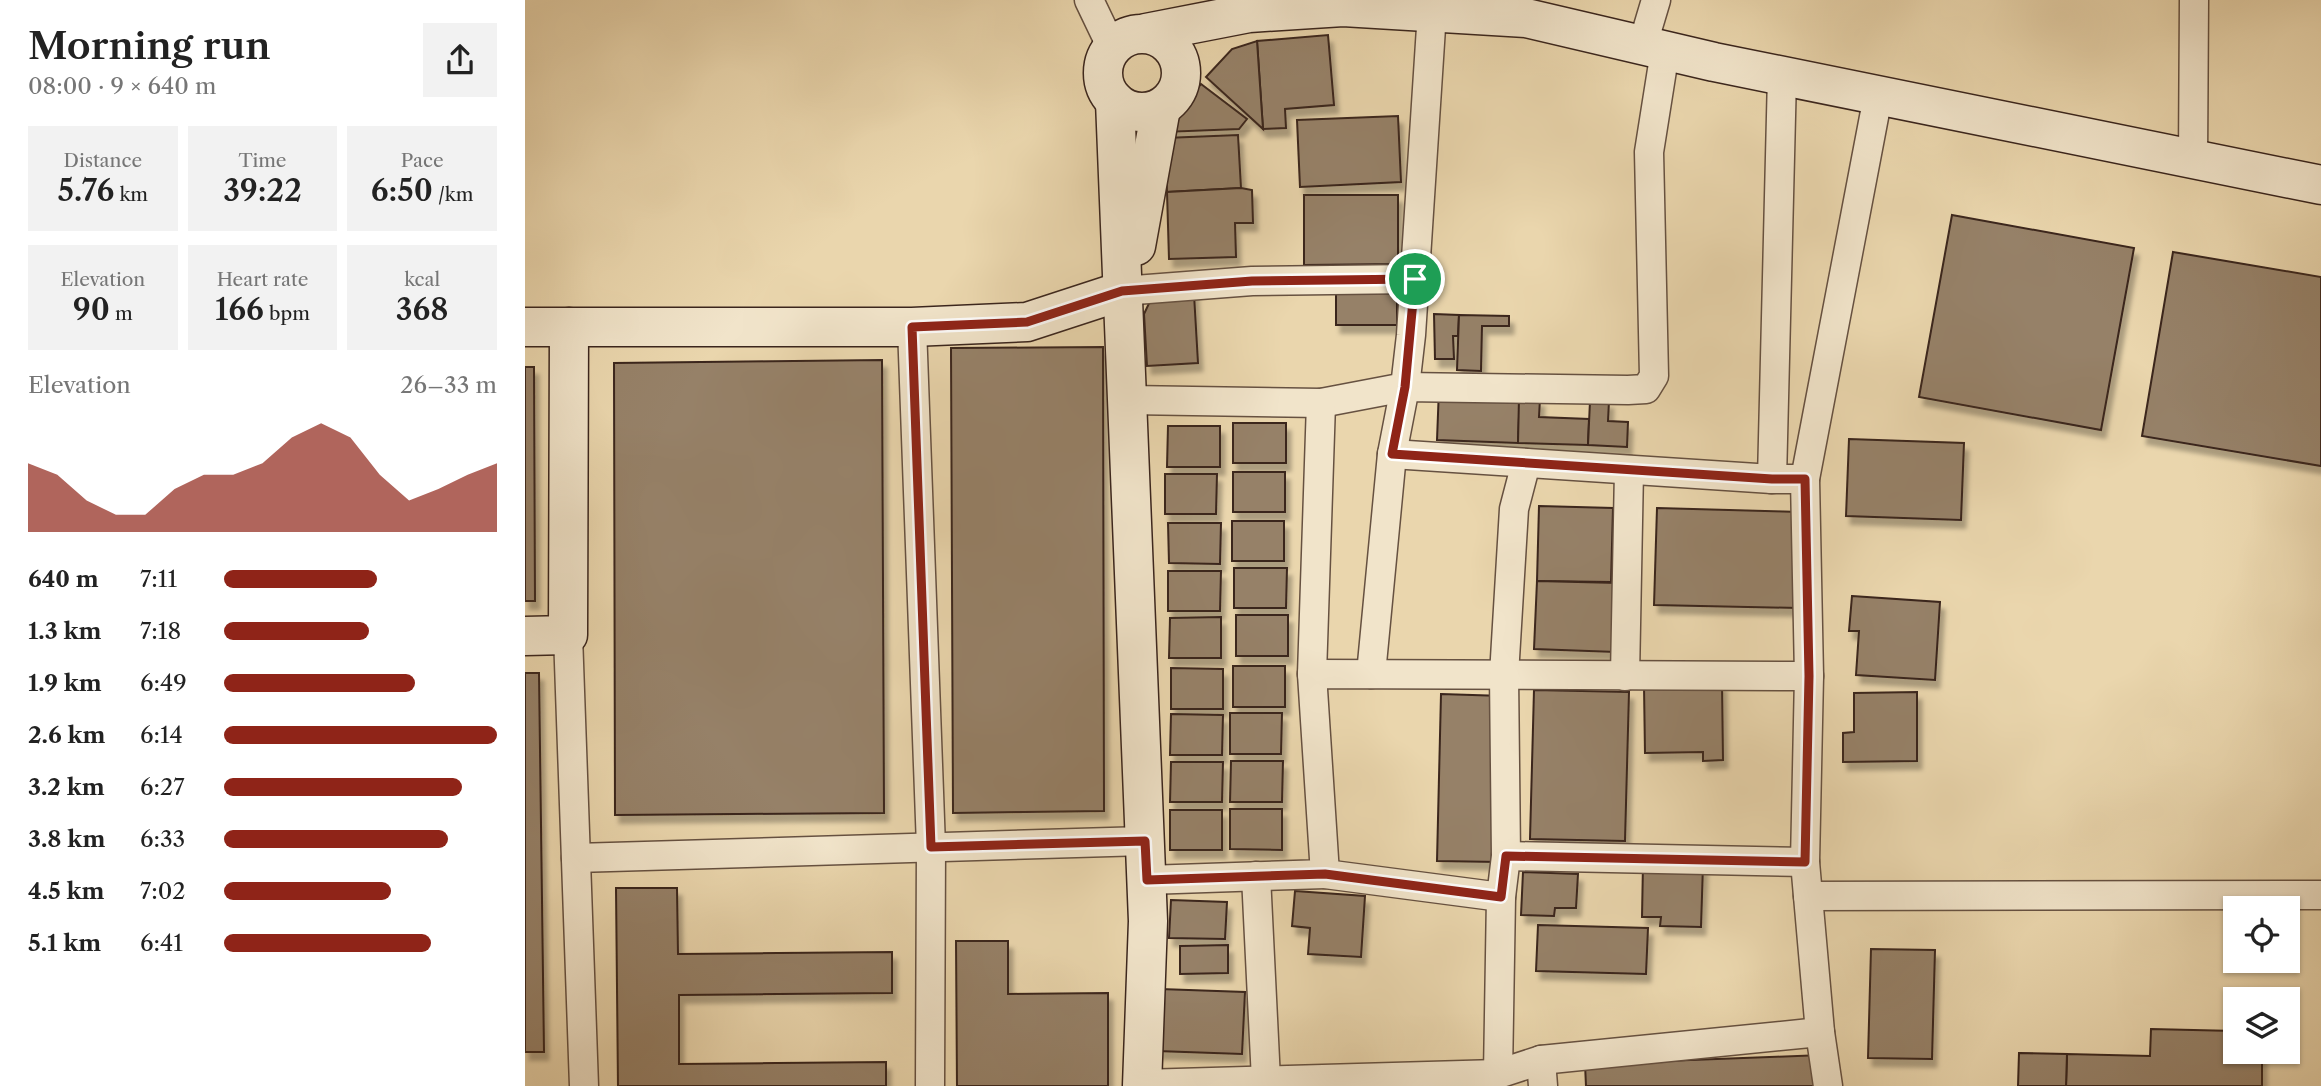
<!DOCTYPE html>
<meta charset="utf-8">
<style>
body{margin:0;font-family:"Libre Caslon Text",serif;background:#f2f2f2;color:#222;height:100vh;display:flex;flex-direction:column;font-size:26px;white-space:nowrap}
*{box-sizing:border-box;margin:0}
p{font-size:23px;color:#767676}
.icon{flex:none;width:38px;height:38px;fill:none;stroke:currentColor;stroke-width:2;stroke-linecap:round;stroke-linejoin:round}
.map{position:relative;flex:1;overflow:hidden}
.details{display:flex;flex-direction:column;background:#fff;width:525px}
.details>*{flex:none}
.buttons{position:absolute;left:1698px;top:896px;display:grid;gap:14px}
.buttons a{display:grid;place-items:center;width:77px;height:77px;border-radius:0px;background:#fff;box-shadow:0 2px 5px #0004;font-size:35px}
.pin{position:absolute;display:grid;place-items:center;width:60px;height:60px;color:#fff;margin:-30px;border:4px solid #fff;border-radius:50%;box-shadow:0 2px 7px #0007}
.round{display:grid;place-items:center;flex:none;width:74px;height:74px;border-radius:0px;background:#f2f2f2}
.overview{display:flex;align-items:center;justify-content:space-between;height:119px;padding:0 28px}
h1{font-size:38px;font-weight:600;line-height:52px}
.stats{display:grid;grid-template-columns:repeat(3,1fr);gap:10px;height:119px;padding:7px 28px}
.stats div{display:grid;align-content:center;border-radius:0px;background:#f2f2f2;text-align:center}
.stats b{font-size:30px;font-weight:600}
.stats small{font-size:19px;font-weight:400}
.stats p{font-size:19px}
.chart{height:196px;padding:14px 28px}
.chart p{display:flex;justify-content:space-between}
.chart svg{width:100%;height:126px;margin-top:7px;fill:#8f2418;opacity:.7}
ul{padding:0 28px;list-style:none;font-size:23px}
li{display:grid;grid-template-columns:112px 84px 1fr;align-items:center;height:52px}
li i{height:18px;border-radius:9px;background:#8f2418}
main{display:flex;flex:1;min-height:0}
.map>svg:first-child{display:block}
.building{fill:#968168;stroke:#3a251d;stroke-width:2;filter:url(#shadow)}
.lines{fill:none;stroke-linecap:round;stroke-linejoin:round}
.street-casing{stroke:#665141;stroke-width:31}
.secondary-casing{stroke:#3a251d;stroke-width:41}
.street{stroke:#f1e4ca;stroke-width:28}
.secondary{stroke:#f1e4ca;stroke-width:38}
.route-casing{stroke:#fff;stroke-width:14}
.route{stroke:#8f2418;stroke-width:9}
</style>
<main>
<section class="details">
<div class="overview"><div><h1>Morning run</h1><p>08:00 · 9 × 640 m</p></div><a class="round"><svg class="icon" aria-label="share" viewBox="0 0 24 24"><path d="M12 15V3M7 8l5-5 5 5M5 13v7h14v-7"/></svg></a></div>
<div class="stats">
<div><p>Distance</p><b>5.76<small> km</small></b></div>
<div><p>Time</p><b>39:22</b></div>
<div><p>Pace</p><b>6:50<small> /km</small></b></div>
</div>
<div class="stats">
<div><p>Elevation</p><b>90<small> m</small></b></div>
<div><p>Heart rate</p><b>166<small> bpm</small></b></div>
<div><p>kcal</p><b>368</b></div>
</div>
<div class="chart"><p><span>Elevation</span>26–33 m</p>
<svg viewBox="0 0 160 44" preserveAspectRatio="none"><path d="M0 44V20L10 24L20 33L30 38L40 38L50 29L60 24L70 24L80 20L90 11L100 6L110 11L120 24L130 33L140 29L150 24L160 20V44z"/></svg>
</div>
<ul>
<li><b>640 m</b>7:11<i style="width:56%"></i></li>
<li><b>1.3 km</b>7:18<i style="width:53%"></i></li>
<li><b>1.9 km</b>6:49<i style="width:70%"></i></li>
<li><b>2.6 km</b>6:14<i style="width:100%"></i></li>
<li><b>3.2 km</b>6:27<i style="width:87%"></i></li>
<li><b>3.8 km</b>6:33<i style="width:82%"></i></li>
<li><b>4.5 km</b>7:02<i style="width:61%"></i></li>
<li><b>5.1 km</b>6:41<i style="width:76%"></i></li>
</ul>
</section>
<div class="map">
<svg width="1796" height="1086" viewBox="0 0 1796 1086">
<defs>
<filter id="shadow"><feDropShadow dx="4.5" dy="8" stdDeviation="2" flood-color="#0004"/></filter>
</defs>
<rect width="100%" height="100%" fill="#ead6ad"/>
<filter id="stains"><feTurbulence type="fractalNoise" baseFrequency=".00286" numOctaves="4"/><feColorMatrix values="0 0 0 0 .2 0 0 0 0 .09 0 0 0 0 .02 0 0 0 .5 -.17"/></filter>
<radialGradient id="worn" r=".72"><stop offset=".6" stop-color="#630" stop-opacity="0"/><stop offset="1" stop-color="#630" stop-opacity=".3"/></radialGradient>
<g class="building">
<path d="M803,35L809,105L760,109L761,128L738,129L732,41Z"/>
<path d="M732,41L738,129L681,77L707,49Z"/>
<path d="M676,84L722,119L714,129L639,132Z"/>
<path d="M873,116L876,182L775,187L772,120Z"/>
<path d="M713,135L716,188L642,192L640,138Z"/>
<path d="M716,188L727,190L728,223H710L711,257L644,259L642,192Z"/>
<path d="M779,195H873V264L779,265Z"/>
<path d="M1427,215L1609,248L1576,430L1394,397Z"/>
<path d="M1648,252L1796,277V466L1617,436Z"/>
<path d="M668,277L673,363L622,366L619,314L635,280Z"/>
<rect x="811" y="280" width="61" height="45"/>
<path d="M909,314L934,315L933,336H928L929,359H910Z"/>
<path d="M934,315L984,316V326H957L956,371L932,370Z"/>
<path d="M578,347L579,811L428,813L426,348Z"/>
<path d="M357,360L359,813L90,815L89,363Z"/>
<path d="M0,367H9L10,601H0Z"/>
<path d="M914,388L995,391L993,443L912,440Z"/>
<path d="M994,398L1015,399L1014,417L1064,419L1063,445L993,443Z"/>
<path d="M1065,401H1084L1083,421L1103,422L1102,447L1063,445Z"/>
<rect x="708" y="423" width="53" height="40"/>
<path d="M643,426H695V467H642Z"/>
<path d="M1324,439L1439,443L1436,520L1321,516Z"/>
<rect x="708" y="472" width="52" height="40"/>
<path d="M640,474H692L691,514H640Z"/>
<path d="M1014,506L1088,508L1086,582L1012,581Z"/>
<path d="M1132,508L1276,512L1274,608L1129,605Z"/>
<rect x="707" y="521" width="52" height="40"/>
<path d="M643,523H696L695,564L644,563Z"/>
<path d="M709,568H762L761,608H709Z"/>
<path d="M643,571H696L695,611H643Z"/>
<path d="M1012,581L1094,583L1091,652L1009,649Z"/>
<path d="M1327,596L1415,602L1410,680L1331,675L1334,631H1324Z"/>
<rect x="711" y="615" width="52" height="41"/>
<path d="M696,617V658H644L645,618Z"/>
<rect x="708" y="666" width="52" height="41"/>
<path d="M646,668L698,669V709H646Z"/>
<path d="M0,673H14L19,1052H0Z"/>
<path d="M1197,683L1198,760L1178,761V752L1120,753L1119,686Z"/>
<path d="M1009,690L1104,692L1100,841L1005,839Z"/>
<path d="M1392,692V761L1318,762V733L1329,732V693Z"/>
<path d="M916,694L978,696L974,862L912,861Z"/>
<path d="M705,713H757L756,754H705Z"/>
<path d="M646,714L698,715L697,755H645Z"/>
<path d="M706,761H758L757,802H705Z"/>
<path d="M646,762H698L697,802H645Z"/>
<path d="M705,809H757V850L705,849Z"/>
<rect x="645" y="810" width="52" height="40"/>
<path d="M1118,864L1178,865L1176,927L1135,926L1136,917H1117Z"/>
<path d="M998,872L1053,874L1051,908H1030L1029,916L996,915Z"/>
<path d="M91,888H152L153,954L367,952V993L154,995V1064L361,1062V1086H93Z"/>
<path d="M770,891L840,896L836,957L783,954L785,928L767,926Z"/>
<path d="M646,900L702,902L700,939L644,938Z"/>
<path d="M1013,925L1123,928L1121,974L1011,971Z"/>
<path d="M431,941H483V994L583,993V1086H432Z"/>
<path d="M703,945V973L655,974V946Z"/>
<path d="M1346,949L1410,950L1407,1059L1343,1058Z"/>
<path d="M635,989L720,992L717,1054L632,1051Z"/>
<path d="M1626,1029L1710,1031V1052H1737V1086H1541L1542,1054L1625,1056Z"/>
<path d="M1494,1053L1542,1054L1541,1086H1493Z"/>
<path d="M1297,1055L1298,1086H1061L1060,1064Z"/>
</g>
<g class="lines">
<defs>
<g id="street">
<path d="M564,0L587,48"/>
<path d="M1117,47L1131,0"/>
<path d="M1668,160L1669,0"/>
<path d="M597,291L727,281L890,279"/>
<path d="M387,327L406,847L405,1086"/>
<path d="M604,400L796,403L880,387L886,335L907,12"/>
<path d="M867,454L1247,479H1280"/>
<path d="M1247,479L1257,76"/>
<path d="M43,635L59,1086"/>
<path d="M787,674L796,403"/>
<path d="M846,674L867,454L880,387L1103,390L1121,389L1129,376L1124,152L1140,51"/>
<path d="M1100,676L1104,470"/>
<path d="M981,856L1280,862"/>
<path d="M51,858L620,841"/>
<path d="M800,874L976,897"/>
<path d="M731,876L741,1080"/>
<path d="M622,880L800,874L787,674L1284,676"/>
<path d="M1283,896L1796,895"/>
<path d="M1016,1060L1018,1086"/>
<path d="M973,1074L976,897L981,856L979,675L989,509L1001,463"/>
<path d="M617,1084L973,1074L1016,1060L1295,1032"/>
<path d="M1303,1086L1295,1032L1280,862L1284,676L1280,479L1353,96"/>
</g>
<g id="secondary">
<path d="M621,33L724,13L818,7L1001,18L1189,62L1796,185"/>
<circle cx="617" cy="73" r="39"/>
<path d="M590,101L623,921L617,1086"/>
<path d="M611,246L636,108"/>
<path d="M0,327H387L502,322L597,291"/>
<path d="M0,636L43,635L44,327"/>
</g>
</defs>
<use href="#street" class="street-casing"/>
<use href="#secondary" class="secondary-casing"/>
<use href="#street" class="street"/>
<use href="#secondary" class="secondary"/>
</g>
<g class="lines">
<defs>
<path id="route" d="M890,279L880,387L867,454L1247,479H1280L1284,676L1280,862L981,856L976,897L800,874L622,880L620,841L406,847L387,327L502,322L597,291L727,281Z"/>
</defs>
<use href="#route" class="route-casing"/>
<use href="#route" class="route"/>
</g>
<rect width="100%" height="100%" filter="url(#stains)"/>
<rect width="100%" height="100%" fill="url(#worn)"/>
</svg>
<div class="buttons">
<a><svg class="icon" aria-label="locate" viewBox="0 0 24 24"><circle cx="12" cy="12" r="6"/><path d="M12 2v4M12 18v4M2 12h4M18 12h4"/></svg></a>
<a><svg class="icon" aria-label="layers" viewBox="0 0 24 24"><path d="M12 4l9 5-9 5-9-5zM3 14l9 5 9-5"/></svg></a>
</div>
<div class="pin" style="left:890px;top:279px;background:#1e9e55"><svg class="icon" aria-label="arrive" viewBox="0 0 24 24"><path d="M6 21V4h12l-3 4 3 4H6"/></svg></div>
</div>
</main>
